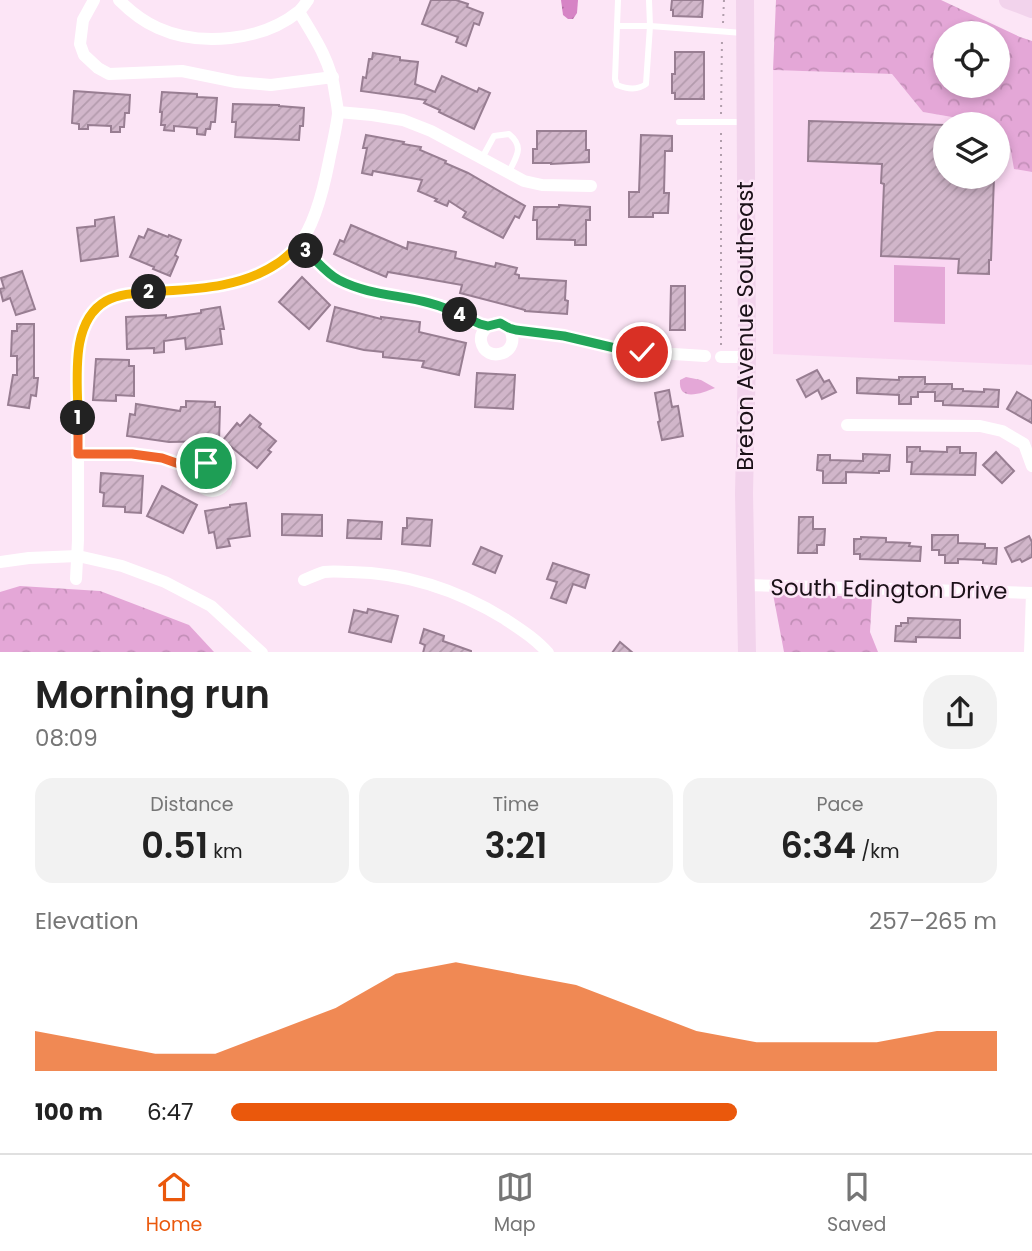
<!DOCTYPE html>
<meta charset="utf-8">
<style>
body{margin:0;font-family:Poppins,sans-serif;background:#f2f2f2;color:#222;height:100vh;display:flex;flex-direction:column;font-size:26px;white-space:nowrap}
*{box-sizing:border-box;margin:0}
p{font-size:23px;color:#767676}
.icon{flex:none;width:38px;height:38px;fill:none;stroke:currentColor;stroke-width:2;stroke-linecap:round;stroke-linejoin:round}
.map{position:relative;height:652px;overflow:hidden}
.drawer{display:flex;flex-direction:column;background:#fff;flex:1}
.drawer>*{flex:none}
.buttons{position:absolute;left:933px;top:21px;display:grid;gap:14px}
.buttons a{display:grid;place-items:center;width:77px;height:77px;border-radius:50%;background:#fff;box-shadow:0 4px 10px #0003;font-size:35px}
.pin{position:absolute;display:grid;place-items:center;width:60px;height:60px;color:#fff;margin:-30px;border:4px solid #fff;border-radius:50%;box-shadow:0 2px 7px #0007}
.km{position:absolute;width:35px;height:35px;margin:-18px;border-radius:50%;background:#222;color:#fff;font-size:19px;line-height:35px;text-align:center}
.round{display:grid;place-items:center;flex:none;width:74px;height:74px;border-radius:28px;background:#f2f2f2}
.overview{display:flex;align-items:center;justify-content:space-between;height:119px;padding:0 35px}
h1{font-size:38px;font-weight:600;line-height:52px}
.stats{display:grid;grid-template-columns:repeat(3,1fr);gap:10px;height:119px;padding:7px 35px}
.stats div{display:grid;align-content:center;border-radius:18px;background:#f2f2f2;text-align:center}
.stats b{font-size:35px;font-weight:600}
.stats small{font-size:19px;font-weight:400}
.stats p{font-size:19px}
.chart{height:196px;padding:14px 35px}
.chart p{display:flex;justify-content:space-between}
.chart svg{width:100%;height:126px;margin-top:7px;fill:#ea580c;opacity:.7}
ul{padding:0 35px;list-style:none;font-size:23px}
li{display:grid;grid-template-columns:112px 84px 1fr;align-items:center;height:52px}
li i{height:18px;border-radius:9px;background:#ea580c}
.menu{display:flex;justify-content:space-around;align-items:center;height:98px;border-top:2px solid #e0e0e0;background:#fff;font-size:19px;color:#767676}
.menu a{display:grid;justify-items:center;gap:4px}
.menu .selected{color:#ea580c}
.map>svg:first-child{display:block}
.built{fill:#fad7f2}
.grass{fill:url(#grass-tufts)}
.forest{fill:url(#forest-crowns);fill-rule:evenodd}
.park{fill:#e4a7d7}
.water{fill:url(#water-ripples)}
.building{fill:url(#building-hatch);stroke:#987e92;stroke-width:2}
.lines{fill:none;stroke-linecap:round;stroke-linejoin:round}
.path{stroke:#b19eac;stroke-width:2;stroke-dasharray:2 5;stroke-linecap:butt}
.lane{stroke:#fff;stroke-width:6}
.street{stroke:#fff;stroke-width:12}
.secondary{stroke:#f2d3ec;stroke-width:18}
.split-1-casing{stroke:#fff;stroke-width:14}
.split-2-casing{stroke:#fff;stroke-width:14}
.split-3-casing{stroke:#fff;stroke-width:14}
.split-4-casing{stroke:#fff;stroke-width:14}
.split-5-casing{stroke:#fff;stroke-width:14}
.split-1{stroke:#f0652b;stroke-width:9}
.split-2{stroke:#f5b400;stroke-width:9}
.split-3{stroke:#f5b400;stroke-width:9}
.split-4{stroke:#22a559;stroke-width:9}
.split-5{stroke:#22a559;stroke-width:9}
.labels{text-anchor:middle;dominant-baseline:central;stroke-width:5;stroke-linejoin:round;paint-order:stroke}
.street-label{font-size:23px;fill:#1b1118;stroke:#fce5f6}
</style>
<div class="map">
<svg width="1032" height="653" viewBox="0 0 1032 653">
<defs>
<pattern id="grass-tufts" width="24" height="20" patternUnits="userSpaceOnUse" patternTransform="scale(1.75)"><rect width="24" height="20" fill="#e4a7d7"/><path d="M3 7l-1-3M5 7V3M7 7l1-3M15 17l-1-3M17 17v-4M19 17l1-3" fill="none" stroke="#c38fb8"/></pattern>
<pattern id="forest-crowns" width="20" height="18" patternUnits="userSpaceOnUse" patternTransform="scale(1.75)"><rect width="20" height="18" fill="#e4a7d7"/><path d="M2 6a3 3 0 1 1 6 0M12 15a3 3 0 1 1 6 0" fill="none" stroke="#c38fb8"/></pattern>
<pattern id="water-ripples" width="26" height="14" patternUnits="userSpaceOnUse" patternTransform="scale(1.75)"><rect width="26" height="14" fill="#d684c5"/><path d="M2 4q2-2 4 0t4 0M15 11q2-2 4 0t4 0" fill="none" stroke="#ad6b9f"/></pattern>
<pattern id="building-hatch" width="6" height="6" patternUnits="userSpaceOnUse" patternTransform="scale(1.75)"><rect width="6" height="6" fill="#d1b6ca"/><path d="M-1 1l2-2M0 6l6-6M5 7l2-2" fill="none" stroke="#b39bad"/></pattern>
</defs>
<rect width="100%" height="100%" fill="#fce5f6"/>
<path class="built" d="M773,70L892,74L923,112L975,121L980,124H945V177H998V137L1010,146L1015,169L1032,172V365L773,354Z"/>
<path class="grass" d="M686,377L701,380L715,388C702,393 678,403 680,380Z"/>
<g class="forest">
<path d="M776,0H941L1020,37L1032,41V172L1014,169L1010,146L998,137V124H980L975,121L923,112L892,74L773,70ZM945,33H998V86H945Z"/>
<path d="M20,586L100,591L189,625L214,652H0V592Z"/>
<path d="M773,594L872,597L870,632L878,652H784Z"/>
</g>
<path class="park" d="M894,265L945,267V324L894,322Z"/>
<path class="water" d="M561,0H578L577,13L573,19H568L563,15Z"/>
<g class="building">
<path d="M431,0H456L468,4L467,7L483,13L479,25L474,23L466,46L456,42L458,37L422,24Z"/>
<path d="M672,0H703L702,17L673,16V10H671Z"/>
<path d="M675,52H704V99H675V93H672V74H675Z"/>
<path d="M373,53L400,57V60L418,62L415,84L435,92L442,76L477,92L479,88L490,93L474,129L439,112L440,110L424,103L426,100L361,91L363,77L366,78L369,59H372Z"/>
<path d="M74,91L130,95L129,113H125L124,127H120V132H111V126L88,125V129H79V124L72,123Z"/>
<path d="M162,92L197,94V97L217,98L215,122H211L210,129H206L205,135L197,134V128L174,126V131L164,130L165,125H161L162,112H160Z"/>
<path d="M233,104L279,105V106L304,108L303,126H300L299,140L235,137L236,122H232Z"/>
<path d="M809,121L945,125V177H994L991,260H989V274L958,273L959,259L881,256L884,184L881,183L882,164L808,161Z"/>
<path d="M537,131H586V150H589V162L551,164V163H533V149H537Z"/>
<path d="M366,135L404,142L403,144L421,147L420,150L446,161L445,163L468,173L525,206L519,218L515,216L503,238L463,217L466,212L449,201L447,206L435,201L437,199L418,191L422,180L373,171L372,175L362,173L367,148H363Z"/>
<path d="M641,135L672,136V151H665L664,193H669L668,213H653V217H629V192H639Z"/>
<path d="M559,205L590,207V220H586V245H575V240L537,239V220H533L534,207H559Z"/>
<path d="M114,217L118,256L81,261L77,228L95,226V220Z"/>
<path d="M351,225L407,249L408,242L456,252L455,258L495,267L496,263L517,268L515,274L519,275V278L566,281L565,300L568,301L567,314L525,311V310L460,293L462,285L388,272L386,277L367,269L334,254L340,240L344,242Z"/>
<path d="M148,229L168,237L169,235L181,240L175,255L178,257L170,276L153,269L154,267L130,257L139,236L144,238Z"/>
<path d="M22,271L35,309L16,315L10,298L3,301L0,289L4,288L1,278Z"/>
<path d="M302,277L330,305L309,329L279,302Z"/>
<path d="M671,286H685V330H670Z"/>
<path d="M220,307L224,329H220L222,344L186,349L185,338L164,341V352L154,353V348L127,349L126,317L166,315V318L201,313V310Z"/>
<path d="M335,307L381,319V317L420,322L419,332L466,343L459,375L422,367L424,361L383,357V352L364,350L327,341Z"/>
<path d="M17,324H34V378H38L36,396L31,395L29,408L8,405L13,375H17V356H11L12,331H17Z"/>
<path d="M96,359L129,360V366H134V396L116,395V401L93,400Z"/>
<path d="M817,370L824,382L829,380L836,392L822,399L818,390L806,397L797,380Z"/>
<path d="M477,373L515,375L513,409L475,407Z"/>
<path d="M899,377H925V384H952V389H963V391L984,392V389L999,390L998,407L943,405V401H935V392H918V397H911V404H899V395L857,393V378L899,380Z"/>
<path d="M669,390L672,407L678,406L683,436L662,440L658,422L660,421L655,393Z"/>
<path d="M1017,392L1032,401V423L1007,409Z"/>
<path d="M186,401L215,402V407H220L219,441L169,442L127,436L130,414L135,415L136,404L180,411L181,407H186Z"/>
<path d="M250,415L261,424L259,427L276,441L268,450L271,452L257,468L223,440L237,423L240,426Z"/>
<path d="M907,447H920V451L947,452V447H960V453H976L975,475L911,474L912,462H907Z"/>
<path d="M996,452L1014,471L1002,483L983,465Z"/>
<path d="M863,454L890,455L889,471H879V473L846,472V483H823V471L817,470L818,455H830V460L863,461Z"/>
<path d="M101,473L143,476L141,513L125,512V507L103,506L104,493L100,492Z"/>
<path d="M162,486L197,505L183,533L147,516Z"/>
<path d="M246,503L250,536L228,539L230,546L217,548L214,532L209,533L205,511L230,507V505Z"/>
<path d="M282,514L322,515V536L282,535Z"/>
<path d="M799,517H813V529H825L824,545H817V553H798Z"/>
<path d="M407,518L432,520L430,546L402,544L403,528H407Z"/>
<path d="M348,520L382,522L381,539L347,538Z"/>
<path d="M932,535H958V543L985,544V548H997L996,564L983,563V560L958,559V563H945V555H939V550H932Z"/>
<path d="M1029,536L1032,542V557L1022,562L1020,559L1012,562L1005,548Z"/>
<path d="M861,537L886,538V542L910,543L909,546L921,547L920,561L860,559V554H854V539H861Z"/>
<path d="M481,547L502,556L495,573L473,564Z"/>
<path d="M553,563L589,575L585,588L573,584L566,603L551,598L557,582L547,579Z"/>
<path d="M368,609L398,616L391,642L349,632L354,610L367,613Z"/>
<path d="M908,618L960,620V638L916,637V642L895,641L896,626H901V623H908Z"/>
<path d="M424,629L444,636L443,641L471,651V653H423L425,645L420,643Z"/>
<path d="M620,642L633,653H612Z"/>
</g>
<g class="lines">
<g class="path">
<path d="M723,23L724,0"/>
<path d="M721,114L722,39"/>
<path d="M721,345V130"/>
</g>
<g class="lane">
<path d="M618,0L615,79L617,85C627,89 637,91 646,84L650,26L649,0"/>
<path d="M618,26H650L743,33"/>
<path d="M679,122H744"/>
<path d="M482,158L494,136L509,134C525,147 516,157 509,172"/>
</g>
<g class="street">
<path d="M94,0L83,20L80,44L84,55L98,68L109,74L182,71L236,82L271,85L333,77"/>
<path d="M119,0C130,11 144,22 158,28C200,47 262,41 298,12C302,9 305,4 308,0"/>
<path d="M338,112L372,115L403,120L431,131L524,181L542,185L591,186"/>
<path d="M299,245L336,279L367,292L418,300L444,306L480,324L488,326L496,323H500L509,328L516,330L564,336L615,348L642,352L705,356"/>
<path d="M488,326C484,330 480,334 481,341C485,365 524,354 509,328"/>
<path d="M721,357H747"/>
<path d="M847,425L980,426L1002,431L1024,444L1032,466"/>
<path d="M78,454H132L162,458L199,471"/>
<circle cx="212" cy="476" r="15"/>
<path d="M0,562L29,558L78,556L122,566L165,582L211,606L262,653"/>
<path d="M76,579L78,540V347C82,336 84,321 92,312C105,296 130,293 150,292C201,289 263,288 298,246C315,225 324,187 329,161C332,146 336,130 338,114C338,108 336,100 335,93C331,62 315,38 299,12"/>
<path d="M304,580C311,577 318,574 324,572C333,571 343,572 351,572C407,573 458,590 505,619C520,629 536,639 548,653"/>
<path d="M746,585L1032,593L1030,653"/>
</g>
<g class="secondary">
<path d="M745,0L747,357L744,493L747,653"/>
<path d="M1008,0L1032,9"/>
</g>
</g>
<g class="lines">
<defs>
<path id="split-1" d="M78,418V454H132L162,458L199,471L206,463"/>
<path id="split-2" d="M78,418C78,381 69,322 106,301C119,294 136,293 149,292"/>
<path id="split-3" d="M149,292C193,289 240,289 278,263C286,258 292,251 299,245L306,251"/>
<path id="split-4" d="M306,251C316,260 327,274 339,280C378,300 421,293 460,315"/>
<path id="split-5" d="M460,315L480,324L488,326L500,323L509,328L516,330L564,336L615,348L642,352"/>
</defs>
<use href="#split-1" class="split-1-casing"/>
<use href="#split-2" class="split-2-casing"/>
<use href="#split-3" class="split-3-casing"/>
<use href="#split-4" class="split-4-casing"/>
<use href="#split-5" class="split-5-casing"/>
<use href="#split-1" class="split-1"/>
<use href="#split-2" class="split-2"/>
<use href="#split-3" class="split-3"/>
<use href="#split-4" class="split-4"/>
<use href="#split-5" class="split-5"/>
</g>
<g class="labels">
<g class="street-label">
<text transform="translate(745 326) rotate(-90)">Breton Avenue Southeast</text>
<text transform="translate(889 589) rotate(1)">South Edington Drive</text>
</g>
</g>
</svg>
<div class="buttons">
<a><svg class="icon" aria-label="locate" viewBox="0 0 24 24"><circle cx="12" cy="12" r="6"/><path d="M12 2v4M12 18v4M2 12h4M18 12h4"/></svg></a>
<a><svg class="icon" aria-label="layers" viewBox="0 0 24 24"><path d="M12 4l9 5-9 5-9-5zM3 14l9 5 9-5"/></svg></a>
</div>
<div class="pin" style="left:206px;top:463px;background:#1e9e55"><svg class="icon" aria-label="arrive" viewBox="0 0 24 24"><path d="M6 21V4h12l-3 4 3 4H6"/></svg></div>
<div class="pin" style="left:642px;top:352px;background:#d93025"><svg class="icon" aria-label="check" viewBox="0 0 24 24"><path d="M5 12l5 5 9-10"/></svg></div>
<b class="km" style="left:78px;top:418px">1</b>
<b class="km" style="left:149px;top:292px">2</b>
<b class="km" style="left:306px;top:251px">3</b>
<b class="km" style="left:460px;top:315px">4</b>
</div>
<section class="drawer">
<div class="overview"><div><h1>Morning run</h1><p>08:09</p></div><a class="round"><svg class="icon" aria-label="share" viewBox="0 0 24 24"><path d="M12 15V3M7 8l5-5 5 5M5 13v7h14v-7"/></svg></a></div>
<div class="stats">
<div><p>Distance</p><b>0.51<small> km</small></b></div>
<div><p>Time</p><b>3:21</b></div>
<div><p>Pace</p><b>6:34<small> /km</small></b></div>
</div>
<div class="chart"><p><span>Elevation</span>257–265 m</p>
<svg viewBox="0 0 160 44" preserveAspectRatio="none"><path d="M0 44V30L10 34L20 38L30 38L40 30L50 22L60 10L70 6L80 10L90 14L100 22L110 30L120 34L130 34L140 34L150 30L160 30V44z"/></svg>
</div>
<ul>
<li><b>100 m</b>6:47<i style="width:66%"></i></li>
</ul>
</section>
<nav class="menu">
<a class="selected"><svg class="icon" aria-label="home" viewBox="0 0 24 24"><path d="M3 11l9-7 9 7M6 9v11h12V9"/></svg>Home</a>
<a><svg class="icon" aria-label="map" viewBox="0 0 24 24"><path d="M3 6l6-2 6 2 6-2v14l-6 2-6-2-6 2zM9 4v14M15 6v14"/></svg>Map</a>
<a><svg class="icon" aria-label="saved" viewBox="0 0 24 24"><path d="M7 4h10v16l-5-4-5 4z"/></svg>Saved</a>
</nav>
